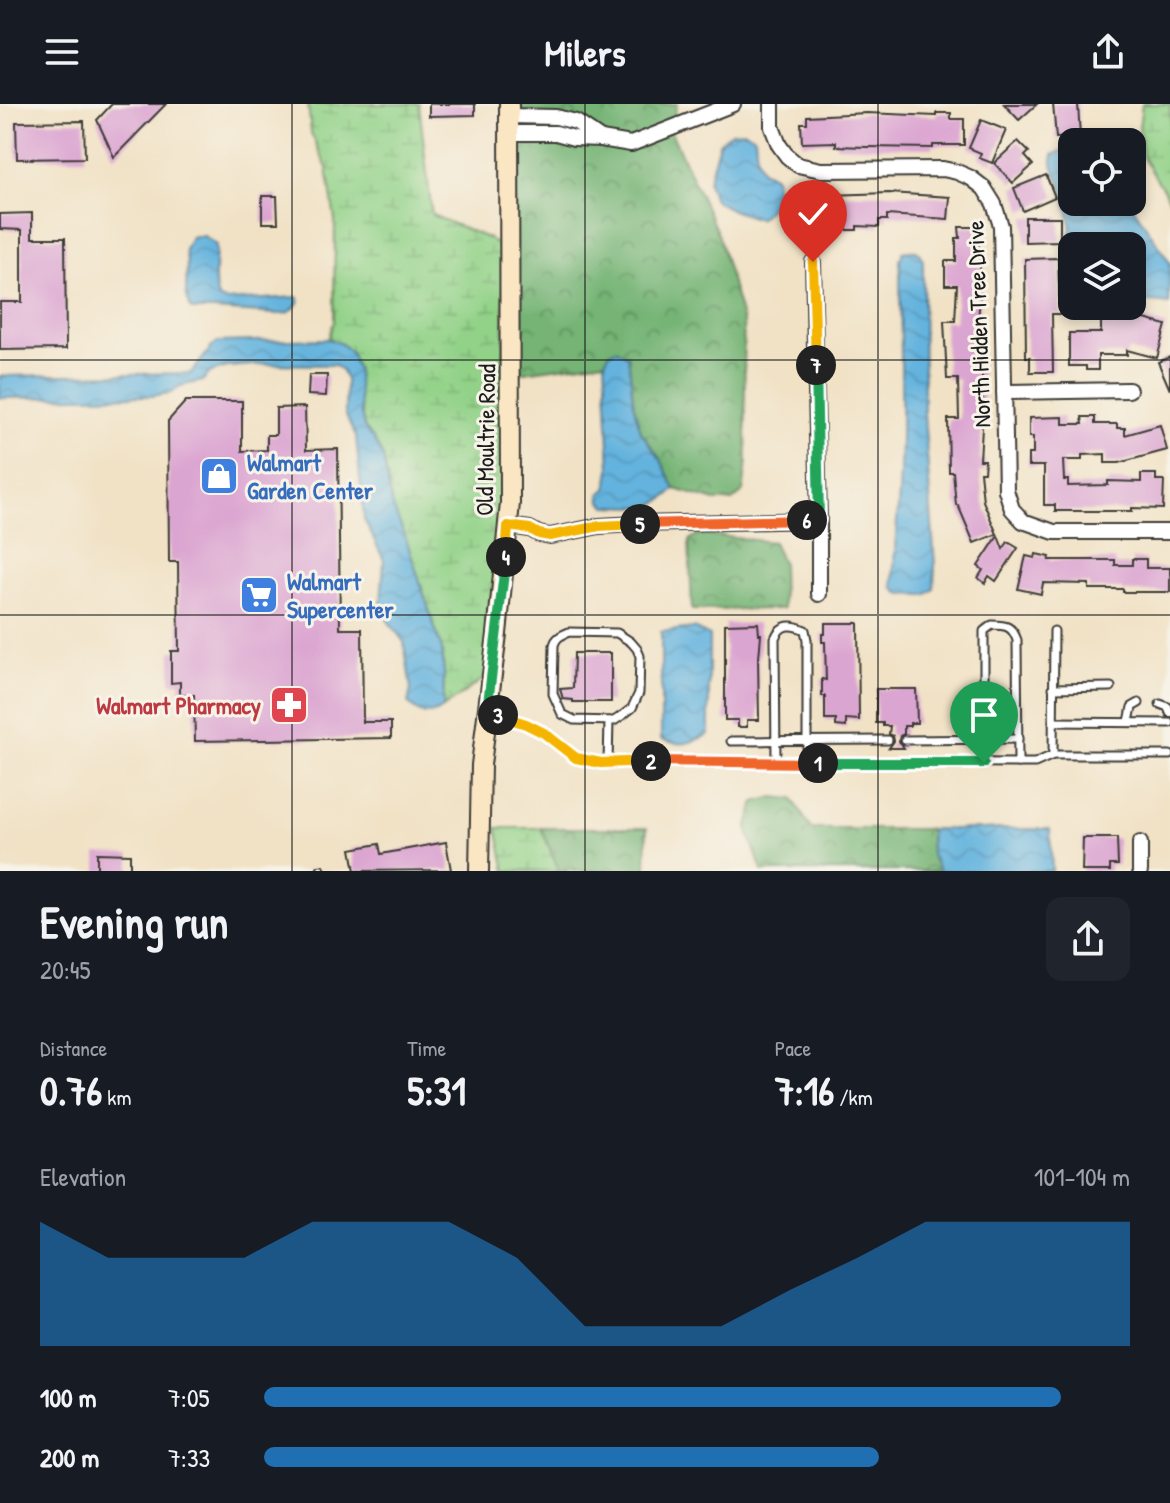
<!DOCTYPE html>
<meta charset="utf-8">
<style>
body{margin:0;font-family:"Patrick Hand",sans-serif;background:#20242c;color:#f1f3f6;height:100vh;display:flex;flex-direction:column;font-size:30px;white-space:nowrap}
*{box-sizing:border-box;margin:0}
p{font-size:26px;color:#9ea1a6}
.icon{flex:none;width:44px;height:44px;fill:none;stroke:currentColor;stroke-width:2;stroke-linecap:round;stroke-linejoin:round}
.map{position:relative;height:767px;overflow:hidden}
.panel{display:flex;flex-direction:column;background:#171b24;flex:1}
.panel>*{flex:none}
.fabs{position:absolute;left:1058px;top:24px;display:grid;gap:16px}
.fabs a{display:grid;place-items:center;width:88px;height:88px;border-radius:16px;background:#171b24;box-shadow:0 4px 12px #0003;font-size:40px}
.pin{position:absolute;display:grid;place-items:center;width:68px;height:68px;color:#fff;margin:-82px -34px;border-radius:50% 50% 50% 0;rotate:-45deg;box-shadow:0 0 8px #0007}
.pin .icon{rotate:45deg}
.km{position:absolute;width:40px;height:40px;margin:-20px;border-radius:50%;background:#222;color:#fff;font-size:22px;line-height:40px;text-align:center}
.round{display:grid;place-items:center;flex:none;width:84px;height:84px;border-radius:16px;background:#20242c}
.headline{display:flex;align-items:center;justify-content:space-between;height:136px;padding:0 40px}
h1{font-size:44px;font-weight:800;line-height:60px}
.figures{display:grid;grid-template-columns:repeat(3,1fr);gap:12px;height:136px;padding:8px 40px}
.figures div{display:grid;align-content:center}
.figures b{font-size:40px;font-weight:800}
.figures small{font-size:22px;font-weight:400}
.figures p{font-size:22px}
.chart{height:224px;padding:16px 40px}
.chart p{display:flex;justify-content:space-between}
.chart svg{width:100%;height:144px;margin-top:8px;fill:#1f6fb2;opacity:.7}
ul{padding:0 40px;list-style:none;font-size:26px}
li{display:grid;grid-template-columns:128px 96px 1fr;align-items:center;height:60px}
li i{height:20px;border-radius:10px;background:#1f6fb2}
header{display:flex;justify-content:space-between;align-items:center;height:104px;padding:0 40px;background:#171b24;font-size:36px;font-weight:800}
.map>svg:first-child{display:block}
.forest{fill:url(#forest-crowns);stroke:#486848;stroke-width:2}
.wetland{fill:url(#wetland-marsh);stroke:#577752;stroke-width:2}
.water{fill:url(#water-waves);stroke:#40687d;stroke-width:2}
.building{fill:#dba5d1}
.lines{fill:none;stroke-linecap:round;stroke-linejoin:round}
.lane-casing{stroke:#3c3a36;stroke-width:11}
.street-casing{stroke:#3c3a36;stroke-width:18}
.secondary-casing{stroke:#3c3a36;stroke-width:22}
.lane{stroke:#fff;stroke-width:7}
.street{stroke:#fff;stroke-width:14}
.secondary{stroke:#fbe6c4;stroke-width:18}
.split-1-casing{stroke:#fff;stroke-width:16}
.split-2-casing{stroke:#fff;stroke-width:16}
.split-3-casing{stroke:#fff;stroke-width:16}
.split-4-casing{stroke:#fff;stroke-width:16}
.split-5-casing{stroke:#fff;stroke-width:16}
.split-6-casing{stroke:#fff;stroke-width:16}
.split-7-casing{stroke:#fff;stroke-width:16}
.split-8-casing{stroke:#fff;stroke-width:16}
.split-1{stroke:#22a559;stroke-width:10}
.split-2{stroke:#f0652b;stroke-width:10}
.split-3{stroke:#f5b400;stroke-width:10}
.split-4{stroke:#22a559;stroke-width:10}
.split-5{stroke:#f5b400;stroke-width:10}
.split-6{stroke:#f0652b;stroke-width:10}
.split-7{stroke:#22a559;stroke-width:10}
.split-8{stroke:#f5b400;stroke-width:10}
.grid{fill:none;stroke:#1c1c1c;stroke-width:2;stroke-opacity:0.55}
.labels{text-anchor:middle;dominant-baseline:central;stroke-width:6;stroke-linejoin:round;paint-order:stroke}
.street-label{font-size:24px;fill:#1c1c1c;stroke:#f7f3e8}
.shop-label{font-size:24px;font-weight:bold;fill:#366cbe;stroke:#f7f3e8;text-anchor:start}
.health-label{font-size:24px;font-weight:bold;fill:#be3a42;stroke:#f7f3e8;text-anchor:end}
</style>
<header><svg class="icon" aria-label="menu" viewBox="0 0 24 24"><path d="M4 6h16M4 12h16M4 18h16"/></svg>Milers<svg class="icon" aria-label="share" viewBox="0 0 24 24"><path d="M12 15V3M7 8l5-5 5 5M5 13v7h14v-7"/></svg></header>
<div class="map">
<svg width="1170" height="767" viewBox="0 0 1170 767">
<defs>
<pattern id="forest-crowns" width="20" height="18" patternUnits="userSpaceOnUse" patternTransform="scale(2)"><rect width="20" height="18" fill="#75b474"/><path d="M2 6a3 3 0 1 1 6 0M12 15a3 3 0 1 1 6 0" fill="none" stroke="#5f925e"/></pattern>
<pattern id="wetland-marsh" width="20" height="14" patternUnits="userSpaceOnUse" patternTransform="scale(2)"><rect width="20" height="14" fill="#92d288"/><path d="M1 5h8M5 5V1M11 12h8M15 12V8" fill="none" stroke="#7db475"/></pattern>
<pattern id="water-waves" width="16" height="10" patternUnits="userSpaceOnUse" patternTransform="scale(2)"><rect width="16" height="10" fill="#64b3de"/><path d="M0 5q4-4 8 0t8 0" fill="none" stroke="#5699be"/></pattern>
</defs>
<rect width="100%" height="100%" fill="#f7f3e8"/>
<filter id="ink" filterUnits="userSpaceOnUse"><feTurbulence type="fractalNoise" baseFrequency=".0125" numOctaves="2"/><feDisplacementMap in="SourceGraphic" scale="16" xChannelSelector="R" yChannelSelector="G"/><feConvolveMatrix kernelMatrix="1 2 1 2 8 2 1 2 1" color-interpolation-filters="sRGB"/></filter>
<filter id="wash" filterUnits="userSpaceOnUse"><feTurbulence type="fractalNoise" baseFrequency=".006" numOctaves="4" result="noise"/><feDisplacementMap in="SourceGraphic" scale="32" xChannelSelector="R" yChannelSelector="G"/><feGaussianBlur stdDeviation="1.8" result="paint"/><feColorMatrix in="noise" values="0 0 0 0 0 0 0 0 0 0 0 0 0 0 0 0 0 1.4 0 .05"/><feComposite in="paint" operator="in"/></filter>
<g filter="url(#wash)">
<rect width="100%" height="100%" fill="#f1e2c6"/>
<g class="forest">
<path d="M514,0H677L671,28L718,130L743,218L747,358L743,388L732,397H715L675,385L661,356L641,328L634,303L628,251L610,248L605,257L516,269Z"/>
<path d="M699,430L773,438L782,458L783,505L692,506L689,436Z"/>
<path d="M774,693L793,695L811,725H930L931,751L940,767H762L747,725L755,698Z"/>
<path d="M541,724H647L646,767H559Z"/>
</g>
<g class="wetland">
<path d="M308,0H419L432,111L490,135L504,146V398L486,573L443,604L444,569L442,546L406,435L392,401L383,353L374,336L364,323L359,295L342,240L328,235L334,217L335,116L327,64L311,29Z"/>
<path d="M1142,0H1170V96L1143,54L1139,24Z"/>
<path d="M497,724H541L559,767H506Z"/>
</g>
<g class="water">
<path d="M745,27L755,33L757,53L762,66L775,73C778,93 774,103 758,115L732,106L714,96L708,78L719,39L731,28Z"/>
<path d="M1072,42V98H1130L1170,159L1169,200L1132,196V142H1072V191L1070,183L1071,120L1063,85L1052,61L1053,51Z"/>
<path d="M195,132H204L216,141C216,151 212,189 219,194C221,196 223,196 226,197L298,193L299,197C293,207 290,210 278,210L213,206H191L186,189L187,158L185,146L191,133Z"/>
<path d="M915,146L919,149L923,156L924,309L935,461L934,485L926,491L900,490L893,483C894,456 896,430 898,403C904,323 900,237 900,156L903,148Z"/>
<path d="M328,235L342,240L351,249L357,266L361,310L364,323L374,336L383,353L392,401L406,435L442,546L444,569L443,604C429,614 420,611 408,599L411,585L404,538L388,517L381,498L384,456L364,415L356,333L345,310L346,276L341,266L335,261L265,260L227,263L211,268L202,277L180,282L171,289L151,292L0,294V272L190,269C201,260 206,246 218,238Z"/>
<path d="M616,245L628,252L634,303L641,328L661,356L675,385C653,409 636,402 607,402L601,397L600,390L607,385L610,365L605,257L610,248Z"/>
<path d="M694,524L709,532V630C689,640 682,643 661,635V528Z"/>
<path d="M930,725H1050L1052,767H940L931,751Z"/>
</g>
<g id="blocks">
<g class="building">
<path d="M112,0H166L114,53L97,16Z"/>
<path d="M429,0H475V11L429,12Z"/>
<path d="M1004,0H1037L1019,16Z"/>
<path d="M1053,0H1078L1080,33L1056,34Z"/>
<path d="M867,9L936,12V9H951V15H964V41H933V44L867,43L836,42V38L802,39L801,19H807V12Z"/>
<path d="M981,16L1006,26L992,59L979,54L981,49L969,44Z"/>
<path d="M84,17L85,54L17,55L16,18Z"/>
<path d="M1018,37L1029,48L1025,52L1033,61L1013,79L994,59Z"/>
<path d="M1046,71L1055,93L1023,107L1014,84Z"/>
<path d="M798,88L830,93V91L889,89L950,93L948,115L887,111V116H879V123L857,122V126H831V119L794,114Z"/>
<path d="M262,92H277L278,119H262Z"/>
<path d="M32,109V134H65L66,245L0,246V198H22V126L0,125V110Z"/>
<path d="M1025,113H1060V137L1025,138Z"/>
<path d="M959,123H978L981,181L978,216H982L981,242L983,308L980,356H985L984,368H980L983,397L997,430L974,439L958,401H956L953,368H949L948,315H959L958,275H947L944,217H955L957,181H945V157H956V134H960Z"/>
<path d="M1058,154L1060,210H1052L1053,268H1030V253H1026L1025,155Z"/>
<path d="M1141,214L1166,221L1157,254L1127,246V251H1098V266H1086V262H1069V229H1101V216Z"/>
<path d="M1170,253V286L1158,258Z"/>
<path d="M309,271H327L326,292L308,291Z"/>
<path d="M186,297H242V347L267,346V331H276V304L305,303L306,346L338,345L340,525H362L363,618H391V634L195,637L194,591H180V578L171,579V547H179L178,458H169L168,317Z"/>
<path d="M1063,313V320H1083L1082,313H1095V320H1117V324H1125V331L1160,321L1167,346L1119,359H1105V350L1082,351V356H1063L1064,376H1068V382L1108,381V377L1141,378V370H1156V376H1164L1163,405L1132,404V407H1055V401H1044V362H1028V350H1033V333H1029V314Z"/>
<path d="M998,432L1003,445L1008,438L1018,444L996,477L989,472L985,479L978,474L983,466L978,462Z"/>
<path d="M1036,450L1050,453L1049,456H1115V461H1132V455H1146V464H1170V488H1123V485H1089V480L1043,479L1041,490L1018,485L1026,452L1035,454Z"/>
<path d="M758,519L759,530H761L759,554H758L759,616H747V623H738V616H725V520Z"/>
<path d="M825,519H858L859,616L846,615V623L836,622V616H825V592H822V575L826,576L825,538H822V530H825Z"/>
<path d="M574,549H611V598H573V596L563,595L560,585L573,584Z"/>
<path d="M876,585H916L917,619H910V622H904V630L900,632L899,637L904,644H889L894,637L893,632L889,630L890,622H883V619H876Z"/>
<path d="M1083,734H1117L1118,761H1110V767H1082Z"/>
<path d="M446,738L451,766L355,767L351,745L379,740L381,750Z"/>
<path d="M97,749L130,750V767H97Z"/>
</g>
</g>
</g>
<g filter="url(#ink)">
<use href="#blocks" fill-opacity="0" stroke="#3c3a36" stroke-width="2"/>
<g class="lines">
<defs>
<g id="lane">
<path d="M569,528L617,529L631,538L637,545L640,552L639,589L632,604L623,611L614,617L574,616L562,610L553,590L554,541C556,533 562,531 569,528Z"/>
<path d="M1053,584L1111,583"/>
<path d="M1160,600L1168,603L1170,609"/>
<path d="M487,607L526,620L544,629L576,654L601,659L672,657L1018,659H1035L1053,651H1170"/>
<path d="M1053,618L1170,619"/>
<path d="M1129,618L1132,603L1139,599"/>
<path d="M905,636L1018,635"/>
<path d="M731,637L888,636"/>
<path d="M1053,651L1054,527"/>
<path d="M776,658L775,534C781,519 792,520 805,526L807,536V659"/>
<path d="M608,659L609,617"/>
<path d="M984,659V527L992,521C1006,521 1012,522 1017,536L1018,659"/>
<path d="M321,766V767"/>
</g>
<g id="street">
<path d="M772,0V23L779,41L787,52L798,61L821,66L943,65L957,68L971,74L984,84L994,100L1001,122L1006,386L1012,405L1023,417L1054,428H1170"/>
<path d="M509,12L556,13L576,18L601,35"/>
<path d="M509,29H556L574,34L601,35L631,40L733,0"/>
<path d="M1004,288L1129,286"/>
<path d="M819,416V490"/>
<path d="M508,422L530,425L539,430L550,432L599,422L636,420L819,416L813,158"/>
<path d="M1140,739V767"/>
</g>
<path id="secondary" d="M479,767L481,661L497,530L510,399L509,0"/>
</defs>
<use href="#lane" class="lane-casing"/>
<use href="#street" class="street-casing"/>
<use href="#secondary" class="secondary-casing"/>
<use href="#lane" class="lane"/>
<use href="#street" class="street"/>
<use href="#secondary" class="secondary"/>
</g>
</g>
<g class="lines" filter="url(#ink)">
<defs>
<path id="split-1" d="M818,659H984"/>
<path id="split-2" d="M651,657L818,659"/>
<path id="split-3" d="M498,611L526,620L544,629L576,654L601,659L651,657"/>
<path id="split-4" d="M498,611L487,607L506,453"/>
<path id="split-5" d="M506,453L508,422L530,425L539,430L550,432L599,422L640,420"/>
<path id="split-6" d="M640,420L807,416"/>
<path id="split-7" d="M807,416H819L816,261"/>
<path id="split-8" d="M813,158L816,261"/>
</defs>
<use href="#split-1" class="split-1-casing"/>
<use href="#split-2" class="split-2-casing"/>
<use href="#split-3" class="split-3-casing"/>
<use href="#split-4" class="split-4-casing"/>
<use href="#split-5" class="split-5-casing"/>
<use href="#split-6" class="split-6-casing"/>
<use href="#split-7" class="split-7-casing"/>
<use href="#split-8" class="split-8-casing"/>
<use href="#split-1" class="split-1"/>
<use href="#split-2" class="split-2"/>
<use href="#split-3" class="split-3"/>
<use href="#split-4" class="split-4"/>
<use href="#split-5" class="split-5"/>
<use href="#split-6" class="split-6"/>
<use href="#split-7" class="split-7"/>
<use href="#split-8" class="split-8"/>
</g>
<path class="grid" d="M292,0V767M585,0V767M878,0V767M0,256H1170M0,511H1170"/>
<defs>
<symbol id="shop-square" viewBox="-11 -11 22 22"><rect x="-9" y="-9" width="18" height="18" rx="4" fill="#3f7fe0" stroke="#f7f3e8"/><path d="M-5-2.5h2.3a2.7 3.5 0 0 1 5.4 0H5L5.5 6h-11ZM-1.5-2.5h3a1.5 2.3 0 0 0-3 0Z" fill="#fff"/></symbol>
<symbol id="supermarket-square" viewBox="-11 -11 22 22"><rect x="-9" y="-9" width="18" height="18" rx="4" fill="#3f7fe0" stroke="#f7f3e8"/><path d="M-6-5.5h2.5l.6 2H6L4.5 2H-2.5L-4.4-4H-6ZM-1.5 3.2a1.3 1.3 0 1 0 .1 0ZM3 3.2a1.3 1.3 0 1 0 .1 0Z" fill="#fff"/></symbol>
<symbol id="pharmacy-square" viewBox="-11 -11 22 22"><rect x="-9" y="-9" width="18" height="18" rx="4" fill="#e0444e" stroke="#f7f3e8"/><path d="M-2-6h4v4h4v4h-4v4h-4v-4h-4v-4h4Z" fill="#fff"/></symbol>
</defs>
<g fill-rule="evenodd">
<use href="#shop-square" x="197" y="350" width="44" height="44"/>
<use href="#supermarket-square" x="237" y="469" width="44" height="44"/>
<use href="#pharmacy-square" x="267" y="579" width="44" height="44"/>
</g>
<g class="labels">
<g class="street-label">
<text transform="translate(978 220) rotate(-92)">North Hidden Tree Drive</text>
<text transform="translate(485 336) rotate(-89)">Old Moultrie Road</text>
</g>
<g class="shop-label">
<text x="247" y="358">Walmart<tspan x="247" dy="28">Garden Center</tspan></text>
<text x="287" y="477">Walmart<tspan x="287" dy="28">Supercenter</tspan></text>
</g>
<g class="health-label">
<text x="261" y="601">Walmart Pharmacy</text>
</g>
</g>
</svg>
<div class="fabs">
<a><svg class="icon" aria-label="locate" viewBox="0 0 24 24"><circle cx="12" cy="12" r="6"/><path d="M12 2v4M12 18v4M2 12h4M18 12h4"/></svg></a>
<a><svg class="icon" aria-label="layers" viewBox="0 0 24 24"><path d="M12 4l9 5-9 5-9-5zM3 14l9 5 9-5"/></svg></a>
</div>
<div class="pin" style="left:984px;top:659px;background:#1e9e55"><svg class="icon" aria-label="arrive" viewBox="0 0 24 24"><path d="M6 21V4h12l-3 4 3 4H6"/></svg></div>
<div class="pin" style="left:813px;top:158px;background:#d93025"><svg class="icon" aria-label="check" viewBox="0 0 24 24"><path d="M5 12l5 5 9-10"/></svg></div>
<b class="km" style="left:818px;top:659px">1</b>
<b class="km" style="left:651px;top:657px">2</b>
<b class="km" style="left:498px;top:611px">3</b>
<b class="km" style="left:506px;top:453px">4</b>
<b class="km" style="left:640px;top:420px">5</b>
<b class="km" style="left:807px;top:416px">6</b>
<b class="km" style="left:816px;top:261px">7</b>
</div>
<section class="panel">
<div class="headline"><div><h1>Evening run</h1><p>20:45</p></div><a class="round"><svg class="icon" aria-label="share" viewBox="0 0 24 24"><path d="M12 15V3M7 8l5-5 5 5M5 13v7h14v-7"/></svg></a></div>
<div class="figures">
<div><p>Distance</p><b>0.76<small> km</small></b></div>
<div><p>Time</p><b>5:31</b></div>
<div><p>Pace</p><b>7:16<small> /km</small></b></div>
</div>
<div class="chart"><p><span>Elevation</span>101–104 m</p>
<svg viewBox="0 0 160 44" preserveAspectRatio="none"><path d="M0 44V6L10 17L20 17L30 17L40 6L50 6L60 6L70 17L80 38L90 38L100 38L110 27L120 17L130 6L140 6L150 6L160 6V44z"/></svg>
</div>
<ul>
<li><b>100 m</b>7:05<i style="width:92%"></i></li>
<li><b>200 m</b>7:33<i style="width:71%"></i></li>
</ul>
</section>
